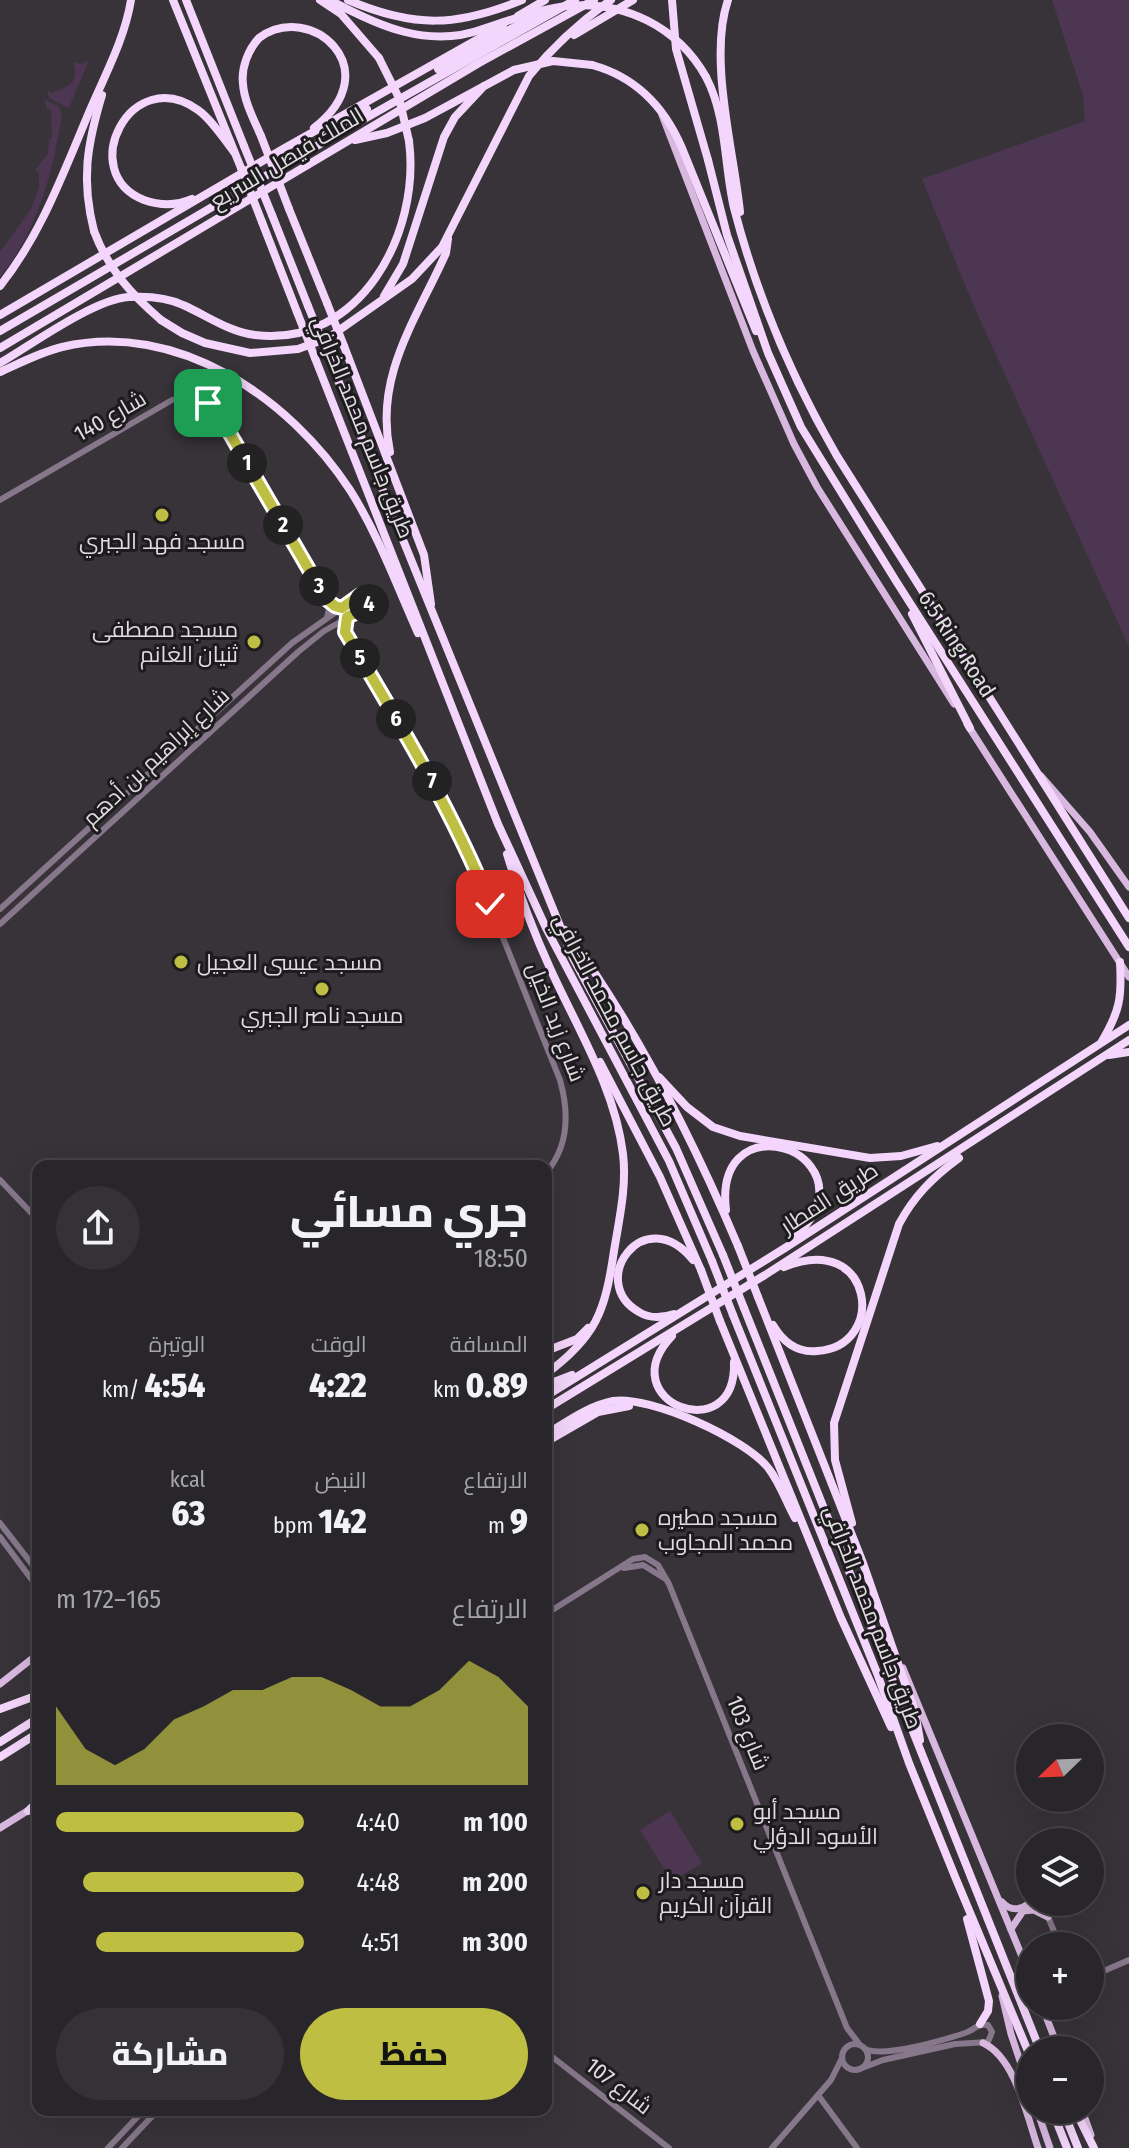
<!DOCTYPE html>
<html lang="ar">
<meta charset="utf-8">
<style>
body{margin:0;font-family:"Fira Sans Condensed",Cairo,sans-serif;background:#353237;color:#f1f3f6;direction:rtl;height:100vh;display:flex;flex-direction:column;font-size:30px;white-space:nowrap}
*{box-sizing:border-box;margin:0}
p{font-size:26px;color:#a5a5a9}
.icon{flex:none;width:44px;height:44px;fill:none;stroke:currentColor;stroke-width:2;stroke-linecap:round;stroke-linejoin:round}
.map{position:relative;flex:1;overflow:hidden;direction:ltr}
.sheet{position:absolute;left:32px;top:1160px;width:520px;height:956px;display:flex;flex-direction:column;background:#29262b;border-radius:16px;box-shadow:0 8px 32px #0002,0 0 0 2px #454347;direction:rtl}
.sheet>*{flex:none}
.needle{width:52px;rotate:247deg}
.fabs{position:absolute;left:1016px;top:1724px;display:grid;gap:16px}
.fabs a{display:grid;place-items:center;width:88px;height:88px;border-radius:50%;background:#29262b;box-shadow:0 8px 32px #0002,0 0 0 2px #454347;font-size:40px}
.pin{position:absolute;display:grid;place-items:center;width:68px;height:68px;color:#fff;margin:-34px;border-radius:16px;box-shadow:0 4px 12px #0006}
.km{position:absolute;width:40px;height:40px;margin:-20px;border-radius:50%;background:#222;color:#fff;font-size:22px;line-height:40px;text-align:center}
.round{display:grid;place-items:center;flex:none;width:84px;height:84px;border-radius:42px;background:#353237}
.overview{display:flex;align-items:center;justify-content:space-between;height:136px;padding:0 24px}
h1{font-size:44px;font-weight:800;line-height:60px}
.stats{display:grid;grid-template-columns:repeat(3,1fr);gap:12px;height:136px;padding:8px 24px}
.stats div{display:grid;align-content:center}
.stats b{font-size:34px;font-weight:800}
.stats small{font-size:22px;font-weight:400}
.stats p{font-size:22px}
.chart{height:224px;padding:16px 24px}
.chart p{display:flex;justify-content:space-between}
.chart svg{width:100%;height:144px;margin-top:8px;fill:#bebf42;opacity:.7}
.cta{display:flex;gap:16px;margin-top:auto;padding:16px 24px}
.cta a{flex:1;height:92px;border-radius:48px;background:#bebf42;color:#111;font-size:32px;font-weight:800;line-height:92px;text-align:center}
.cta a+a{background:#353237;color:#f1f3f6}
ul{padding:0 24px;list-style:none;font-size:26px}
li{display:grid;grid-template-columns:128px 96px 1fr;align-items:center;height:60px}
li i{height:20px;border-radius:10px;background:#bebf42}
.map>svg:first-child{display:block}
.green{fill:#4d3652}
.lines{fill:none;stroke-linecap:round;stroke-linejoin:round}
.minor{stroke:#86778a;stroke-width:6}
.major{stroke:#d8b8df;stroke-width:7}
.highway{stroke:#f4d5fb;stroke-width:8}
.highway-bridge{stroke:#f4d5fb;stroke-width:8}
.route-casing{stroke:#fff;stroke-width:16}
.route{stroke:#bebf42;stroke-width:10}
.poi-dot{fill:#bebf42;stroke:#1e1b1e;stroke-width:3}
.labels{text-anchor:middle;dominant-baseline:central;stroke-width:6;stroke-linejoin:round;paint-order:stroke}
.street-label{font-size:22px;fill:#e0dde1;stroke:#1e1b1e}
.poi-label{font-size:22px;fill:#e0dde1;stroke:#1e1b1e;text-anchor:start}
</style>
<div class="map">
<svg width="1129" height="2148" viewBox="0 0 1129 2148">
<rect width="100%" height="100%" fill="#373339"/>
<g class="green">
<path d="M1052,0H1129V647L972,302L922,179L1085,121L1083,95Z"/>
<path d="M89,60L69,108L49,98L47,89L51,93C68,87 81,82 73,62L81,64Z"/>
<path d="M44,99L58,106L62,114C53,172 38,230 0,277V252L31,209L39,187V172L35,170L48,154L49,139L52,138L51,110L47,109Z"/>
<path d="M670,1811L702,1863L672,1881L640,1830Z"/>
</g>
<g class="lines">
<g class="minor">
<path d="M0,500L172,400C202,390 215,410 229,432L326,599L329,609L327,618"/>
<path d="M347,617L345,632L437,788L473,863L560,1080C569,1112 569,1146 546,1173"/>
<path d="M0,909L292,643L360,595L368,597L369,602L367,607L324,631L298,652L0,924"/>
<path d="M0,1180L38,1220"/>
<path d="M0,1523L38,1572"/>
<path d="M0,1537L38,1588"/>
<path d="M624,1568L643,1565L664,1578"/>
<path d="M546,1614L633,1559L645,1557L658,1565L669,1584L847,2028L860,2045"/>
<path d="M1042,1902L1060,1946"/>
<path d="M1090,1977L1129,1960"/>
<circle cx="855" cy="2057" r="13"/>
<path d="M546,2052L669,2148"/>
<path d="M862,2068L883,2060L955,2044L988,2042L992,2032L988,2025C978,2023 974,2030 965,2033C944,2040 884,2058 865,2049"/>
<path d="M818,2095L857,2148"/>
<path d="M108,2148L144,2110"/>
<path d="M122,2148L158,2110"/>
<path d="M772,2148L831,2080L842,2058"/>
</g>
<g class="major">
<path d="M662,115L753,351L794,444L817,487L954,704"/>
<path d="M967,724L1129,977"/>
<path d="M1041,776L1090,832L1129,887"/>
<path d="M903,1668L1030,1976"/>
<path d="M0,1684L38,1654"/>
<path d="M0,1828L32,1808"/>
<path d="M1002,1902C1010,1911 1021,1911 1030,1902"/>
<path d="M1011,1929L1023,1911L1034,1910L1048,1917"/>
<path d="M1002,1996L1011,2034L1030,2091"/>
<path d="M1042,2006L1059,2050"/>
<path d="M983,2043C1015,2057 1027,2116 1038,2148"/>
<path d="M1037,2110L1050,2148"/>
<path d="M1082,2110L1091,2135"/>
</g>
<g class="highway">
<path d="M173,0L241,168"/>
<path d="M186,0L244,146"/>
<path d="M320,0L341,14L379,58"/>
<path d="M330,0C378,26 428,49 483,29"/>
<path d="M348,0C414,28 456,27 522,0"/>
<path d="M728,0C708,58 734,152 740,212"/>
<path d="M518,16L545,0"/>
<path d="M574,35L633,0"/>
<path d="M592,65C636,77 664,106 682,148L756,331"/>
<path d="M438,69L538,14"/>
<path d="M706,77C727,117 724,165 734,208C756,293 793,380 837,456L1129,918"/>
<path d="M339,129L367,109"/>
<path d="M261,136C254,120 244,101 243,84C241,68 248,50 259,38C310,0 390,69 314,128"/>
<path d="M355,140L387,133L425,118L514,70"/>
<path d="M708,160L727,235L768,353L801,427L896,581L1129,947"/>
<path d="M192,199C176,206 161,206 144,200C75,173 131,62 198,110C212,120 223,138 234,152"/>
<path d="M289,209L327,303"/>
<path d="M272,215L308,306"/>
<path d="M262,222L297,312"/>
<path d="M94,231C81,180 87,145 102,95"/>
<path d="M0,286C42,233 64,171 90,110C105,75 125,38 131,0"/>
<path d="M384,296L403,264L444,137L455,117L484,86"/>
<path d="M0,315L283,149L503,25"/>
<path d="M161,320L182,333L205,343L250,353L298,349L328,338L412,279L442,247L529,76C553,47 581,21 611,0"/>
<path d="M0,331L327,140L575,0"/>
<path d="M344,346L424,555L431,604"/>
<path d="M0,348L479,63L594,0"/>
<path d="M327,353L573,958L676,1148L723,1255"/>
<path d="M315,358L498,824L547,930L669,1161L712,1261"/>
<path d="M0,363C31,345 94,299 129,297C147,296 166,297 183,305C206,315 229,332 255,335C360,348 421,233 409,141"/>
<path d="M0,372C20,363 41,352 62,347C177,320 290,398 350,490C378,534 397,586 418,633"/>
<path d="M390,452C374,376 416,320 446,253L448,239"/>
<path d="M912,614L970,728"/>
<path d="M507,854C519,893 533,931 550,968C577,1028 615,1088 623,1154C627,1186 619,1220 614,1251C605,1312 596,1337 546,1374"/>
<path d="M565,930C636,1027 691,1135 738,1246"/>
<path d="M1102,1041C1120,1011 1122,997 1120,962"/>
<path d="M1109,1055L1129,1052"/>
<path d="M600,1062L660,1177L701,1270"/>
<path d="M659,1077L687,1107L713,1127L740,1136L870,1158L901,1156L937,1146"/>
<path d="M726,1210C714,1111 841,1141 816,1209C812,1220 802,1229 794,1238"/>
<path d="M758,1297L863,1563L915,1712L920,1740"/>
<path d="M744,1308L1040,2050"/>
<path d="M674,1314C662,1318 650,1319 639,1312C586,1282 644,1200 693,1260"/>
<path d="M733,1315L877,1673L909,1763L956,1879L1030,2056"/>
<path d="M720,1321L841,1618L891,1727"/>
<path d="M773,1325C783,1342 797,1353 817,1351C888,1347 874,1230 784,1267"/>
<path d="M672,1336C609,1402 737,1450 734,1362"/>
<path d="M546,1351L577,1339L588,1328"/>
<path d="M546,1385L572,1375"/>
<path d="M546,1396L785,1248L1129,1025"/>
<path d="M546,1409L765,1275L1129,1040"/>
<path d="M546,1434C567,1422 588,1406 613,1401C649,1395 747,1439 769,1469C780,1483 786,1502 795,1518"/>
<path d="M546,1442L598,1412L629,1406"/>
<path d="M852,1523L835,1460L834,1423L899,1224C914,1196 933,1177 959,1158"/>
<path d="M0,1709L38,1695"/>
<path d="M0,1742L38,1718"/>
<path d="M0,1757L38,1733"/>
<path d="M28,1811L38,1801"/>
<path d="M967,1919L989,2001L988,2011L980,2024"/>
<path d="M1052,2110L1067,2148"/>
<path d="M1063,2110L1078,2148"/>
<path d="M1075,2110L1094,2148"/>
</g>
<g class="highway-bridge">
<path d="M672,0L676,49L708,160"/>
<path d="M483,29C510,20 538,10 566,6C624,0 678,27 706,77"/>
<path d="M379,58L399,98L409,141"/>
<path d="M514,70L553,61L592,65"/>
<path d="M261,136L289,209"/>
<path d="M244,146L272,215"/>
<path d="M241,168L262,222"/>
<path d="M94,231C108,269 131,294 161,320"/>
<path d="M327,303L344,346"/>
<path d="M308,306L327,353"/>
<path d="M297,312L315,358"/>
<path d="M738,1246L758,1297"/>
<path d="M723,1255L744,1308"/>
<path d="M712,1261L733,1315"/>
<path d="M701,1270L720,1321"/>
</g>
</g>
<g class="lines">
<defs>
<path id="route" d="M208,403L229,432L326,599L335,606L342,608L360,595H365L369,599L367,607L347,617L345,632C398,721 451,808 490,904"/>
</defs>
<use href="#route" class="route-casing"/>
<use href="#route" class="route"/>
</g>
<g class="poi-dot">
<circle cx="162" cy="515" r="8"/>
<circle cx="254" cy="642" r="8"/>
<circle cx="181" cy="962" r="8"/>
<circle cx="322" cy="989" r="8"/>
<circle cx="642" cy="1530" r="8"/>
<circle cx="737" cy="1824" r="8"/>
<circle cx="643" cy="1893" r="8"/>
</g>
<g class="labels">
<g class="street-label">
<text transform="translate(287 158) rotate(-31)">الملك فيصل السريع</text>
<text transform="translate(110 416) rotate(-30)">شارع 140</text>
<text transform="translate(363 427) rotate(68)">طريق جاسم محمد الخرافي</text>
<text transform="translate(957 644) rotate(57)">6.5 Ring Road</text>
<text transform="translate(156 757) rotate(-43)">شارع إبراهيم بن أدهم</text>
<text transform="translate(615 1020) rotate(62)">طريق جاسم محمد الخرافي</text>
<text transform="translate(556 1022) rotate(69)">شارع زيد الخيل</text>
<text transform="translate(829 1198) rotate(-33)">طريق المطار</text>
<text transform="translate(873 1617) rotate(69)">طريق جاسم محمد الخرافي</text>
<text transform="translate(748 1733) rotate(68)">شارع 103</text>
<text transform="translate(619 2086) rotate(38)">شارع 107</text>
</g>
<g class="poi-label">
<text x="162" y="541" text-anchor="middle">مسجد فهد الجبري</text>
<text x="238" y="629" text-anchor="end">مسجد مصطفى<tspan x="238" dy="25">ثنيان الغانم</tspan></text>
<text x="197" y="962">مسجد عيسى العجيل</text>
<text x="322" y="1015" text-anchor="middle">مسجد ناصر الجبري</text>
<text x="658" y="1517">مسجد مطيره<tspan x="658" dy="25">محمد المجاوب</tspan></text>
<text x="753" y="1811">مسجد أبو<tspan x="753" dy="25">الأسود الدؤلي</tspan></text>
<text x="659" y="1880">مسجد دار<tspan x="659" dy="25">القرآن الكريم</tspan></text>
</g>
</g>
</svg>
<div class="fabs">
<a><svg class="needle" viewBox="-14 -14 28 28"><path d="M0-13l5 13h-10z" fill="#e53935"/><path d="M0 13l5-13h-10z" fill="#a5a5a9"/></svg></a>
<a><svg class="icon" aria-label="layers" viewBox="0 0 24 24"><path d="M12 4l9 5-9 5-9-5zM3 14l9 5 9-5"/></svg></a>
<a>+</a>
<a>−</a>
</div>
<div class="pin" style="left:208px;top:403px;background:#1e9e55"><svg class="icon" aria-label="arrive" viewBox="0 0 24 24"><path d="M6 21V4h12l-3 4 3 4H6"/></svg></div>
<div class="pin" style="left:490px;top:904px;background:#d93025"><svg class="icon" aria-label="check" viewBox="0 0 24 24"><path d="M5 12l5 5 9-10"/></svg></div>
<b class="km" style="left:247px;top:463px">1</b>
<b class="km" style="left:283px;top:525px">2</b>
<b class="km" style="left:319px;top:586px">3</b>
<b class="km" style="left:369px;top:604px">4</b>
<b class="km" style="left:360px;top:658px">5</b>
<b class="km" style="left:396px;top:719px">6</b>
<b class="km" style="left:432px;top:781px">7</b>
<section class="sheet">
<div class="overview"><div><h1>جري مسائي</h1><p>18:50</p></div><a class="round"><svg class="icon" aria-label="share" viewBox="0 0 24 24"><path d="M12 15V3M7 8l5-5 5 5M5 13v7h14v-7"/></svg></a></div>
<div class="stats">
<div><p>المسافة</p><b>0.89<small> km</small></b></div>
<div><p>الوقت</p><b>4:22</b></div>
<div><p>الوتيرة</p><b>4:54<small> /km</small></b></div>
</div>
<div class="stats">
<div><p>الارتفاع</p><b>9<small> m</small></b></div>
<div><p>النبض</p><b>142<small> bpm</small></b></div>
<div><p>kcal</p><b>63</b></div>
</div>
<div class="chart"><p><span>الارتفاع</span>165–172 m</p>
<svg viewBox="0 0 160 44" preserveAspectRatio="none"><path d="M0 44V20L10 33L20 38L30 33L40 24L50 20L60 15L70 15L80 11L90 11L100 15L110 20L120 20L130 15L140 6L150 11L160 20V44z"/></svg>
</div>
<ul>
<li><b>100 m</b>4:40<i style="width:100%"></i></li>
<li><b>200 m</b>4:48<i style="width:89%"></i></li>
<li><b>300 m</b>4:51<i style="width:84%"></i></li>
</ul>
<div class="cta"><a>حفظ</a><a>مشاركة</a></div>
</section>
</div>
